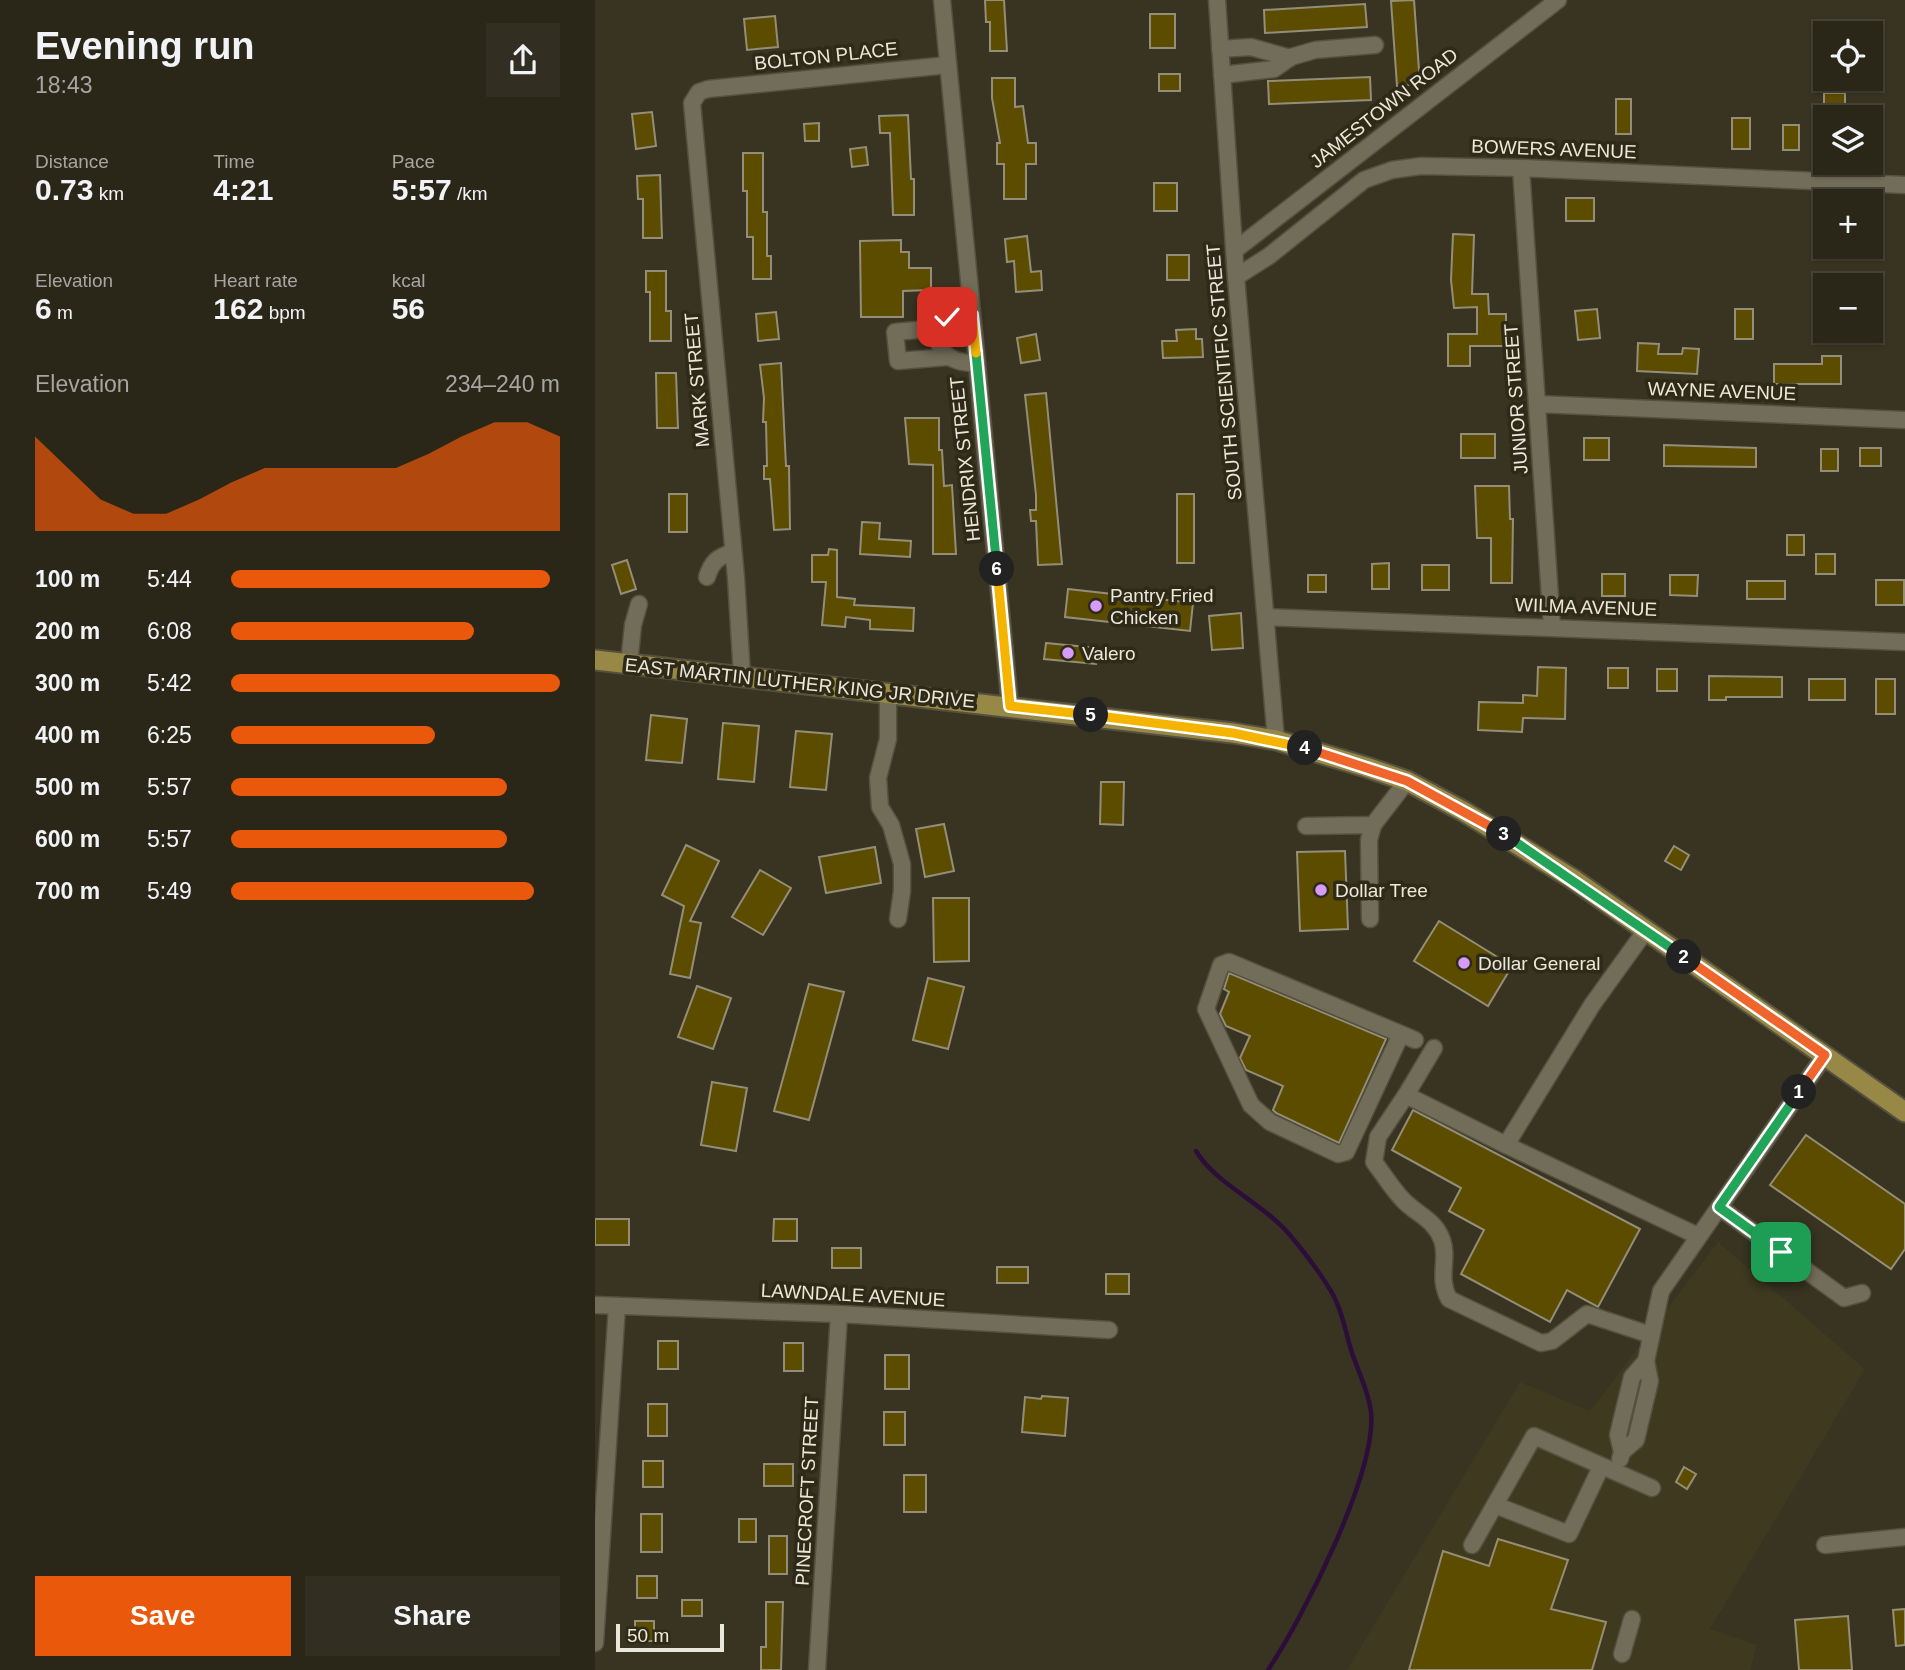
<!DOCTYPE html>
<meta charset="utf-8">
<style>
body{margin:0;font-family:Arial,sans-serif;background:#322f22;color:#f1f3f6;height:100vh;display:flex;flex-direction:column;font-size:26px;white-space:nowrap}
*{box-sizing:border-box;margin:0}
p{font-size:23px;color:#a5a5a2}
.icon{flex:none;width:38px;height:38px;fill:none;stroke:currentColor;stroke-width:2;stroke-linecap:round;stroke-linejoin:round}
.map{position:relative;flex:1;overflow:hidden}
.drawer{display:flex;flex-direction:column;background:#2a2719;width:595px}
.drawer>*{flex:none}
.tools{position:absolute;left:1218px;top:21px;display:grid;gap:14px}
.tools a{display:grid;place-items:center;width:70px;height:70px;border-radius:0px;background:#2a2719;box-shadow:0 2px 5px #0004,0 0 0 2px #464438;font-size:35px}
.scale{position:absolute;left:21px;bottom:18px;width:108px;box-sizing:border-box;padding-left:7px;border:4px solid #eae7db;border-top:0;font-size:19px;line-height:24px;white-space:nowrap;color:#eae7db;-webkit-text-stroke:5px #2e2a17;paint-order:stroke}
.pin{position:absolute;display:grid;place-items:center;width:60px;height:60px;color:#fff;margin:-30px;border-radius:14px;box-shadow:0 4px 10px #0006}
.km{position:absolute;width:35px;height:35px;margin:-18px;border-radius:50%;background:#222;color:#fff;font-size:19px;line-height:35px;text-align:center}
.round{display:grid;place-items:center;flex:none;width:74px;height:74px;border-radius:0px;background:#322f22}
.overview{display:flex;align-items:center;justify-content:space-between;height:119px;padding:0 35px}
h1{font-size:38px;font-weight:800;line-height:52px}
.stats{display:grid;grid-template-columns:repeat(3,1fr);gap:10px;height:119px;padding:7px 35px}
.stats div{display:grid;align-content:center}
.stats b{font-size:30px;font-weight:800}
.stats small{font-size:19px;font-weight:400}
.stats p{font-size:19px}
.chart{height:196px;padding:14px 35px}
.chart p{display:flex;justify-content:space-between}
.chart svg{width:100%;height:126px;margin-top:7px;fill:#ea580c;opacity:.7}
.action{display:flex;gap:14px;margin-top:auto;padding:14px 35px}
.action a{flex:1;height:80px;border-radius:0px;background:#ea580c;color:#fff;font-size:28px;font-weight:800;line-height:80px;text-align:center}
.action a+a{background:#322f22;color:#f1f3f6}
ul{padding:0 35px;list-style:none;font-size:23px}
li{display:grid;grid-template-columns:112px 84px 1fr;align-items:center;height:52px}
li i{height:18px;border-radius:9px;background:#ea580c}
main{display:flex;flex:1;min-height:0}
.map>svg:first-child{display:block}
.built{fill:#3f391f}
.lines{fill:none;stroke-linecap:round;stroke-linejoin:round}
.stream{stroke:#2d0e3b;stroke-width:4.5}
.building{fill:#5b4c00;stroke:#948e79;stroke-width:2}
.minor-casing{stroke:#555040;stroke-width:19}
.major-casing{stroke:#555040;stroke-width:23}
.minor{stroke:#726d58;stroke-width:16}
.major{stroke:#978845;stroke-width:19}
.split-1-casing{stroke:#fff;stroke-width:14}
.split-2-casing{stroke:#fff;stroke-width:14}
.split-3-casing{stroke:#fff;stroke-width:14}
.split-4-casing{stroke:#fff;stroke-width:14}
.split-5-casing{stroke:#fff;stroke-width:14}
.split-6-casing{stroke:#fff;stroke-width:14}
.split-7-casing{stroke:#fff;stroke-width:14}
.split-8-casing{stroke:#fff;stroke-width:14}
.split-1{stroke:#22a559;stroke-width:9}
.split-2{stroke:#f0652b;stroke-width:9}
.split-3{stroke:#22a559;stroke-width:9}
.split-4{stroke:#f0652b;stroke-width:9}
.split-5{stroke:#f5b400;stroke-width:9}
.split-6{stroke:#f5b400;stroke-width:9}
.split-7{stroke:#22a559;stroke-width:9}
.split-8{stroke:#f5b400;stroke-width:9}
.poi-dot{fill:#d79bf9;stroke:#2e2a17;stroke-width:2.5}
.labels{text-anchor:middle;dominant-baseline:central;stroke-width:7;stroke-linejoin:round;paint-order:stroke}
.street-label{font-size:19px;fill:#eae7db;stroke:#2e2a17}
.poi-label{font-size:19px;fill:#eae7db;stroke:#2e2a17;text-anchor:start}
</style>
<main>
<section class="drawer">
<div class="overview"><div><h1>Evening run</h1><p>18:43</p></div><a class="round"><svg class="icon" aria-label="share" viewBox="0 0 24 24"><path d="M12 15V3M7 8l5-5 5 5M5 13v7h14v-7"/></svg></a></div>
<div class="stats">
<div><p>Distance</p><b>0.73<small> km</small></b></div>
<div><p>Time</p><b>4:21</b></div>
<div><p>Pace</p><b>5:57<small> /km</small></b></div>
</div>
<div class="stats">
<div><p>Elevation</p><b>6<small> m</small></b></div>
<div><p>Heart rate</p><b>162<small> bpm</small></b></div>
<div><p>kcal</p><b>56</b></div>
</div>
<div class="chart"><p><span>Elevation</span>234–240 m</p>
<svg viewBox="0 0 160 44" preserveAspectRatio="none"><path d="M0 44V11L10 22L20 33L30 38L40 38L50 33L60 27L70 22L80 22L90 22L100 22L110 22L120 17L130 11L140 6L150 6L160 11V44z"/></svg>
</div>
<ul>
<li><b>100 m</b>5:44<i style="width:97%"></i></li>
<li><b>200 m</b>6:08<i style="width:74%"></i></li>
<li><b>300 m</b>5:42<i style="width:100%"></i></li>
<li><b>400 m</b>6:25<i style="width:62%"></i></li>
<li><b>500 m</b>5:57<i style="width:84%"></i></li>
<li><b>600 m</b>5:57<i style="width:84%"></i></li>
<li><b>700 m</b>5:49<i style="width:92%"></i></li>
</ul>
<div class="action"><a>Save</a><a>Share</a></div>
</section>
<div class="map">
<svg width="1310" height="1670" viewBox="0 0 1310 1670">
<rect width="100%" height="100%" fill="#383421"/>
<path class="built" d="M1123,1242L1270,1369L1115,1629L1162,1645L1155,1670H752L925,1382L995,1411Z"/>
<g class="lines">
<path class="stream" d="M601,1151C621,1185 674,1206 699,1240C710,1253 735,1286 741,1301C750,1320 752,1342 760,1361C766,1378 774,1394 776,1412C782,1472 708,1618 673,1670"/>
</g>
<g class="building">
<path d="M390,0H409L412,51H395V22H391Z"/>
<path d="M819,0L825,84L802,86L796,1Z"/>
<path d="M770,4L772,27L670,33L669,10Z"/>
<rect x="555" y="14" width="25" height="34"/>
<path d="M180,16L183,47L152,50L149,19Z"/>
<rect x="564" y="74" width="21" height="17"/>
<path d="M775,77L776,100L674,104L673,81Z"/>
<path d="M397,78H420V107L428,106L433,143H441V164H431V199H409V164H402V143H405L397,98Z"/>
<rect x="1229" y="93" width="21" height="17"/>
<rect x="1021" y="99" width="15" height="35"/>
<path d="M57,112L61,146L41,149L37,114Z"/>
<path d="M313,115L316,179H319V215H298L295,133H285L284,116Z"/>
<rect x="1137" y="118" width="18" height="31"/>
<path d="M224,123V141H210L209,124Z"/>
<rect x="1188" y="125" width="16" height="25"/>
<path d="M271,147L273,165L257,167L255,149Z"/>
<path d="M148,153H168V212H172V256H176V279H158V237H152V191H148Z"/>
<path d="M65,175L67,238H48V199H43L42,176Z"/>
<rect x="559" y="183" width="23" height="28"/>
<rect x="971" y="198" width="28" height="23"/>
<path d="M858,234L879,235L877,294H893L894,314H911V346H875V366H853V334H882V307L859,308L856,280Z"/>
<path d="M432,236L436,272L446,271L447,290L421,292L419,261L412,262L410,239Z"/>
<path d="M306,240V252H314V268H336V290L308,291V317H266L265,241Z"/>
<rect x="572" y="255" width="22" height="25"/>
<path d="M51,271H71V311H76V341H55V292H51Z"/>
<path d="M1002,309L1005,338L983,340L980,311Z"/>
<rect x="1140" y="309" width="18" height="30"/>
<path d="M181,312L184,339L163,341L161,314Z"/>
<path d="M601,329V339H607L608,357L568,358L567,341H582L581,330Z"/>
<path d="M441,334L445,360L426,363L422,338Z"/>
<path d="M1043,343L1064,344L1063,354H1087L1088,348L1104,349L1102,374L1042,371Z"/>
<path d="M1227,356H1246V384H1179V364H1227Z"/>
<path d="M186,363L191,466H194L195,529L179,530L175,479H169V466H172L171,422H168L169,398L165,365Z"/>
<path d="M61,373H81L83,428H62Z"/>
<path d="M451,393L467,564L443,565L441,521H436L435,510H441V495L430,395Z"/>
<path d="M310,418H344V450H347L349,486L357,485L361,554H338V465L314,464Z"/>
<rect x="866" y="434" width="34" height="24"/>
<rect x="989" y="438" width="25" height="22"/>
<path d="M1069,445L1161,448V467L1069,466Z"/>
<rect x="1265" y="448" width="21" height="18"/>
<rect x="1226" y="449" width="17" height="22"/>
<path d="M880,486H914L915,519H918L917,583H896V538H882Z"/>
<rect x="74" y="494" width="18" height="38"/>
<rect x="582" y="494" width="17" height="69"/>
<path d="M267,522L285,523L284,539L316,541L315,557L265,554Z"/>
<rect x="1192" y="535" width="17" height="20"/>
<path d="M234,549L242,550V597L260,599L259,605L319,608L318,631L275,629V620L251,617L250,627L227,625L231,582H217V555H233Z"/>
<rect x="1221" y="554" width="19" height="20"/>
<path d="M32,560L41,589L26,594L17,565Z"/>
<path d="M794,563V589H777V564Z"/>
<rect x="827" y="565" width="27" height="25"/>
<rect x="1007" y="574" width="23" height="22"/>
<rect x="713" y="575" width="18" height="17"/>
<path d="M1075,575H1103L1102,596L1075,595Z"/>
<rect x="1281" y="580" width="28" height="25"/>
<rect x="1152" y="581" width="38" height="18"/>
<path d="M473,589L598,603L595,631L470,617Z"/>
<path d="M646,613L648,648L617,650L614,616Z"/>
<path d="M451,643L502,648L501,664L449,659Z"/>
<path d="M943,667L971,668L970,719L928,718L927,732L883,730L884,702L928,703V695L942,696Z"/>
<rect x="1013" y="668" width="20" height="20"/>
<rect x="1062" y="669" width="20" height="22"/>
<path d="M1114,676L1187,677V697H1131V700H1114Z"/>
<rect x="1214" y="679" width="36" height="21"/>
<rect x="1281" y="679" width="19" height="35"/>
<path d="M56,715L92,719L87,763L51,760Z"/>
<path d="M128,723L164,726L159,782L123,779Z"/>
<path d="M201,731L237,734L231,790L195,787Z"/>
<path d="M506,782H529L528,825L505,824Z"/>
<path d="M349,824L359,871L330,877L321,829Z"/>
<path d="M91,845L124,861L95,921L106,923L95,978L75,974L89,906L67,895Z"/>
<path d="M1079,846L1094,855L1086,870L1070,861Z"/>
<path d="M280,847L286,883L231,893L224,857Z"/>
<path d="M750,851L753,929L705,931L702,852Z"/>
<path d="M165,870L196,888L168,935L137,917Z"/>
<path d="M338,898H374V961L339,962Z"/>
<path d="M844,921L917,966L893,1006L819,961Z"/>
<path d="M634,973L791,1039L744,1143L681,1113L678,1110L688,1086L651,1070L645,1058L655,1036L631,1026L625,1014L634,992L629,989Z"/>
<path d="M333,978L369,987L353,1049L318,1040Z"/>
<path d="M214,984L249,992L214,1120L179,1111Z"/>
<path d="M102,986L136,998L118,1049L83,1037Z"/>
<path d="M117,1082L152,1088L141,1151L106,1145Z"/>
<path d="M818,1110L1045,1229L1003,1307L972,1290L955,1322L866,1274L889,1230L854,1211L866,1188L797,1150Z"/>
<path d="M1211,1135L1310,1204V1249L1296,1269L1175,1185Z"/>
<rect x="0" y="1219" width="34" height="26"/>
<path d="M179,1219H202V1241H178Z"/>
<rect x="237" y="1248" width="29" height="20"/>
<rect x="402" y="1267" width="31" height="16"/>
<rect x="511" y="1274" width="23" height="20"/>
<rect x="63" y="1341" width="20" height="28"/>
<rect x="189" y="1343" width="19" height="28"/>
<rect x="290" y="1355" width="24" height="34"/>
<path d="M447,1396L473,1398L470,1436L427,1432L430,1397L446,1399Z"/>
<rect x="53" y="1404" width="19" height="32"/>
<rect x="289" y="1412" width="21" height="33"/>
<rect x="48" y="1461" width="20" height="26"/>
<rect x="169" y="1464" width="29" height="22"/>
<path d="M1089,1467L1101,1474L1092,1489L1081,1482Z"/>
<rect x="309" y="1475" width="22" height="37"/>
<rect x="46" y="1514" width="21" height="38"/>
<rect x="144" y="1519" width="17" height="23"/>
<rect x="174" y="1536" width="18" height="38"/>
<path d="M903,1539L973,1560L956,1609L1011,1622L997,1670H814L848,1551L894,1566Z"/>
<rect x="42" y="1576" width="20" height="22"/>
<rect x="87" y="1600" width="20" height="16"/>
<path d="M171,1602H188L186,1670H166V1647H171Z"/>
<path d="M1310,1609V1645L1301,1646L1298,1610Z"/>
<path d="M1253,1616L1257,1670H1204L1200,1620Z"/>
<rect x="40" y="1621" width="19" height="20"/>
</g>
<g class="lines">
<defs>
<g id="minor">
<path d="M347,0L415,706"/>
<path d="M622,0L641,277L681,740"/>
<path d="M625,49L656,47L695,58"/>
<path d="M627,75L679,69L696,57L720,50L780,45"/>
<path d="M926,168L957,627"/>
<path d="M640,250L963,0"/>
<path d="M641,277L674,256L769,180L797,170L826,166L926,168L1310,185"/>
<path d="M377,315L352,317C331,346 352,364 382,363"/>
<path d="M344,328L300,332L303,361L352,357"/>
<path d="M942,404L1310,420"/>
<path d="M112,577C117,561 123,557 138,552"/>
<path d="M671,617L1310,642"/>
<path d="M34,664L38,625L44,604"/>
<path d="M147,676L141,578L97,103L104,92L113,89L353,65"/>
<path d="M293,692V739L283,778L285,807L296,825L307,864V891L303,919"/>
<path d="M711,826L778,825L812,781"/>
<path d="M775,919L774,840L778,825"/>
<path d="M1051,930L997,1005L911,1145L1103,1236"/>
<path d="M806,1034L751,1152L743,1154L675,1122L656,1105L611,1009L626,965L634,962L806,1034L820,1040"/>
<path d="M811,1095L839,1048"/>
<path d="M911,1145L811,1095L783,1137L779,1162C789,1175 798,1190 809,1201C823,1215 840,1220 847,1240C854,1259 842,1277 854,1299L946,1343L957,1341L992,1314L1056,1335"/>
<path d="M1124,1207L1249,1298L1267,1293"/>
<path d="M0,1305L244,1314L514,1330"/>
<path d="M1027,1452L1041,1440L1055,1381L1051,1361L1066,1291L1230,1055"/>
<path d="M1025,1459L1027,1452L1023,1435L1037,1377L1051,1361"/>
<path d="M900,1505L974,1534L1006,1467"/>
<path d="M877,1545L939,1436L1057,1488"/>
<path d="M1230,1545L1310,1537"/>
<path d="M0,1643L22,1306"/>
<path d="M1027,1654L1037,1619"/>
<path d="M222,1670L244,1314"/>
</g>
<path id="major" d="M0,660L638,733L681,740L771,767L812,781L868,811L978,879L1310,1112"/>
</defs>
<use href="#minor" class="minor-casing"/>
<use href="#major" class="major-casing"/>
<use href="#minor" class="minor"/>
<use href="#major" class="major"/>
</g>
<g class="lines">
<defs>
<path id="split-1" d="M1186,1252L1124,1207L1204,1092"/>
<path id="split-2" d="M1089,957L1230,1055L1204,1092"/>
<path id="split-3" d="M909,834L1089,957"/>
<path id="split-4" d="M710,748L812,781L909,834"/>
<path id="split-5" d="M496,715L638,733L710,748"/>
<path id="split-6" d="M402,569L415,706L496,715"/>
<path id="split-7" d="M381,353L402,569"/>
<path id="split-8" d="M352,317L377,315L381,353"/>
</defs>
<use href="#split-1" class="split-1-casing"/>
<use href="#split-2" class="split-2-casing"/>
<use href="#split-3" class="split-3-casing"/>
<use href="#split-4" class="split-4-casing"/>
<use href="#split-5" class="split-5-casing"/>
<use href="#split-6" class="split-6-casing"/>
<use href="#split-7" class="split-7-casing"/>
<use href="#split-8" class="split-8-casing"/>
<use href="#split-1" class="split-1"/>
<use href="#split-2" class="split-2"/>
<use href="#split-3" class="split-3"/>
<use href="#split-4" class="split-4"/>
<use href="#split-5" class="split-5"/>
<use href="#split-6" class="split-6"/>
<use href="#split-7" class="split-7"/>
<use href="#split-8" class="split-8"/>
</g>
<g class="poi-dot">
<circle cx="501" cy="606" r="7"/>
<circle cx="473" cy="653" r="7"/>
<circle cx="726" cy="890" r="7"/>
<circle cx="869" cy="963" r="7"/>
</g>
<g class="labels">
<g class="street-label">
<text transform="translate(231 56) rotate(-6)">BOLTON PLACE</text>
<text transform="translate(789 108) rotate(-38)">JAMESTOWN ROAD</text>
<text transform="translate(959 149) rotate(2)">BOWERS AVENUE</text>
<text transform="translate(629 372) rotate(-95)">SOUTH SCIENTIFIC STREET</text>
<text transform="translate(102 380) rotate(-95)">MARK STREET</text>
<text transform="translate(1127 391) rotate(2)">WAYNE AVENUE</text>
<text transform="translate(921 399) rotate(-94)">JUNIOR STREET</text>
<text transform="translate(370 459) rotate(-96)">HENDRIX STREET</text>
<text transform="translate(991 607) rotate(2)">WILMA AVENUE</text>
<text transform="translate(205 683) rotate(6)">EAST MARTIN LUTHER KING JR DRIVE</text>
<text transform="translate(258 1295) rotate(3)">LAWNDALE AVENUE</text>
<text transform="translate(212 1491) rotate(-87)">PINECROFT STREET</text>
</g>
<g class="poi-label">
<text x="515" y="595">Pantry Fried<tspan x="515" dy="22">Chicken</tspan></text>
<text x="487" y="653">Valero</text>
<text x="740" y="890">Dollar Tree</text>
<text x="883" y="963">Dollar General</text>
</g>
</g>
</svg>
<div class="tools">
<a><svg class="icon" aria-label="locate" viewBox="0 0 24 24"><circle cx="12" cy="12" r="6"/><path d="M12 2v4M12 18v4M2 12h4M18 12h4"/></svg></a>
<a><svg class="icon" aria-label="layers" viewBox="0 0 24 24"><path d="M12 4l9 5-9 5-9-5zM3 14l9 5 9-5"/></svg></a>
<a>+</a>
<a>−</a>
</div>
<div class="scale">50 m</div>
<div class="pin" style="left:1186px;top:1252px;background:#1e9e55"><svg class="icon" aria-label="arrive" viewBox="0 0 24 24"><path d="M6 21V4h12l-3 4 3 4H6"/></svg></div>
<div class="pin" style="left:352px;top:317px;background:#d93025"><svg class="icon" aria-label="check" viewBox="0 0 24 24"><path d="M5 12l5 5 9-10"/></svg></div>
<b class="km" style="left:1204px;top:1092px">1</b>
<b class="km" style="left:1089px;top:957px">2</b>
<b class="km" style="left:909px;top:834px">3</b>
<b class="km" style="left:710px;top:748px">4</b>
<b class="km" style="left:496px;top:715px">5</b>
<b class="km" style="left:402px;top:569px">6</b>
</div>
</main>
